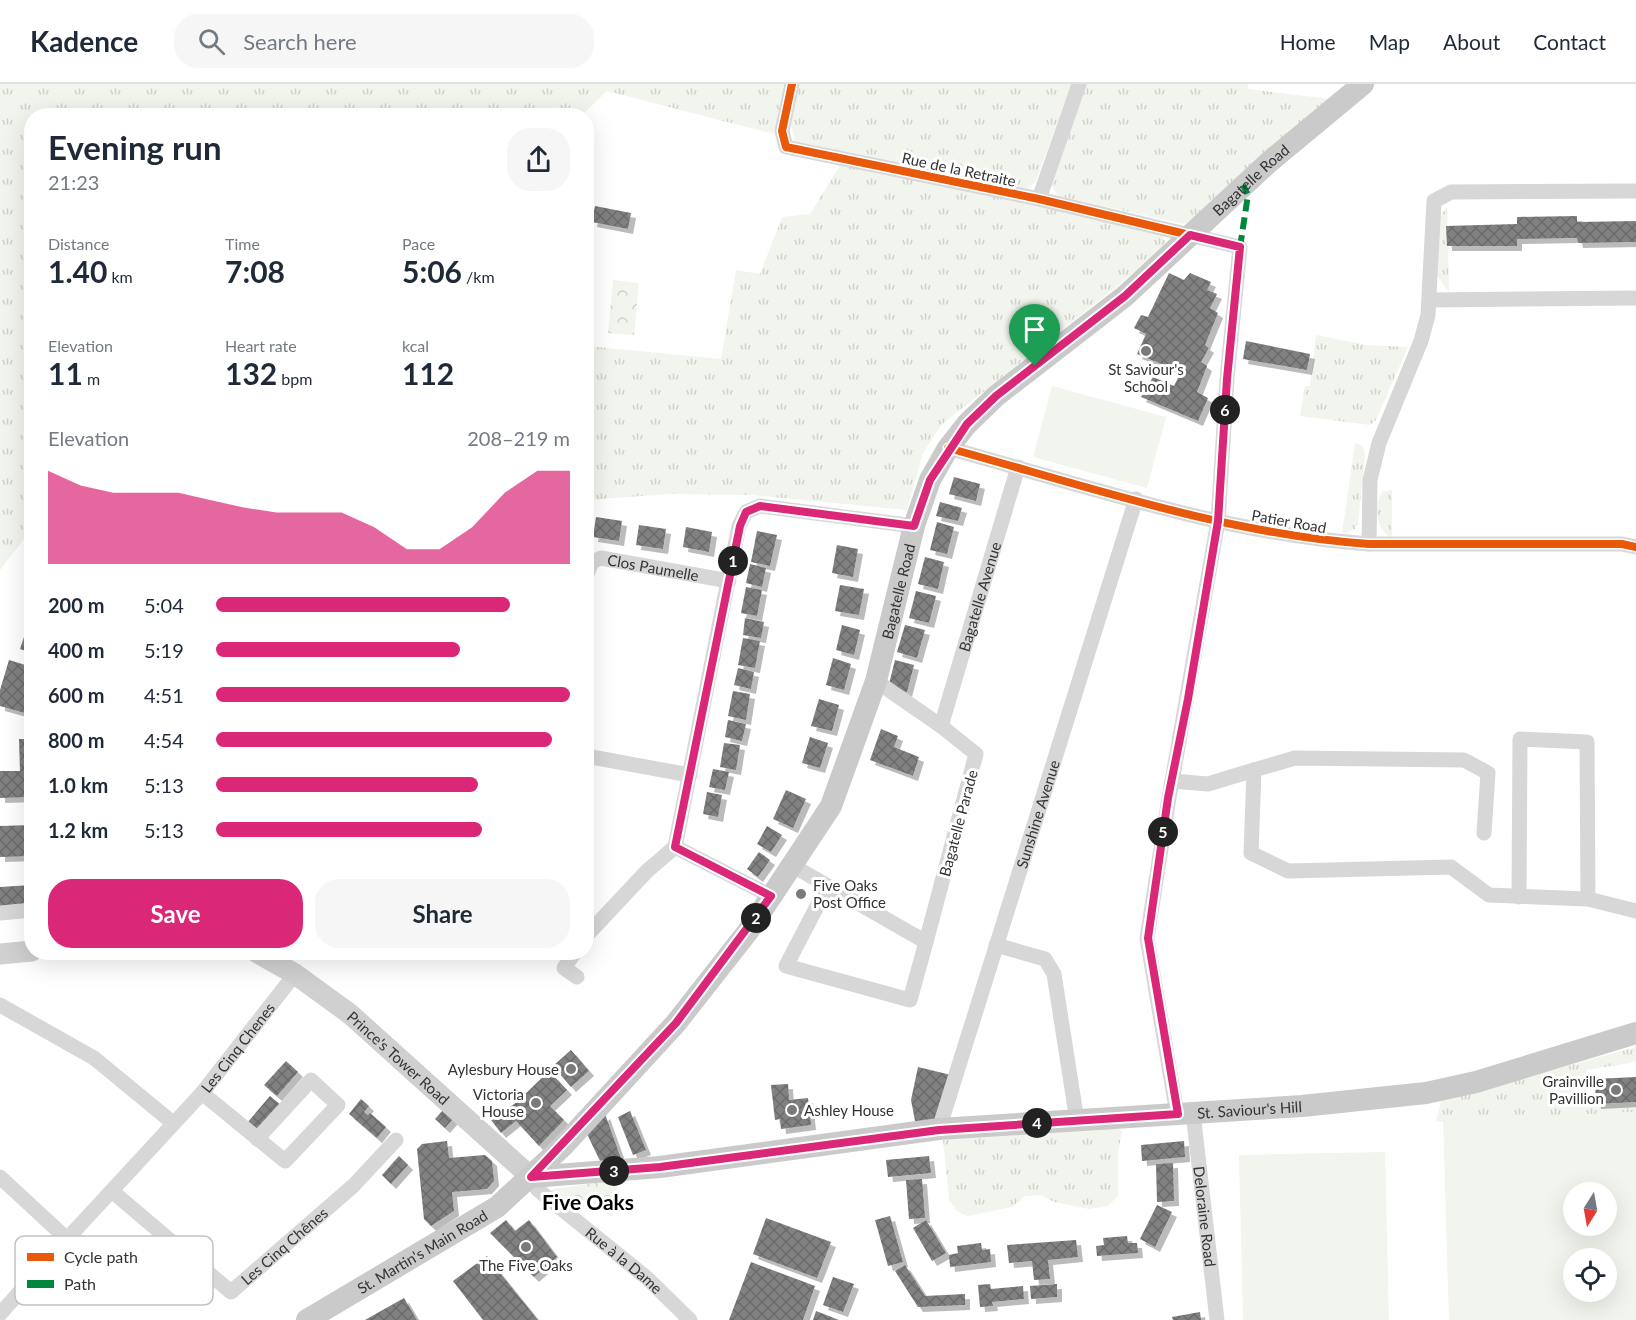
<!DOCTYPE html>
<meta charset="utf-8">
<style>
body{margin:0;font-family:Lato,sans-serif;background:#f6f6f7;color:#1f2937;height:100vh;display:flex;flex-direction:column;font-size:22px;white-space:nowrap}
*{box-sizing:border-box;margin:0}
p{font-size:20px;color:#747a83}
.icon{flex:none;width:33px;height:33px;fill:none;stroke:currentColor;stroke-width:2;stroke-linecap:round;stroke-linejoin:round}
.map{position:relative;flex:1;overflow:hidden}
.sheet{position:absolute;left:24px;top:24px;width:570px;height:852px;display:flex;flex-direction:column;background:#fff;border-radius:24px;box-shadow:0 6px 24px #0002}
.sheet>*{flex:none}
.needle{width:39px;rotate:191deg}
.buttons{position:absolute;left:1563px;top:1098px;display:grid;gap:12px}
.buttons a{display:grid;place-items:center;width:54px;height:54px;border-radius:50%;background:#fff;box-shadow:0 6px 24px #0002;font-size:30px}
.pin{position:absolute;display:grid;place-items:center;width:51px;height:51px;color:#fff;margin:-62px -26px;border-radius:50% 50% 50% 0;rotate:-45deg;box-shadow:0 0 6px #0007}
.pin .icon{rotate:45deg}
.km{position:absolute;width:30px;height:30px;margin:-15px;border-radius:50%;background:#222;color:#fff;font-size:16px;line-height:30px;text-align:center}
.round{display:grid;place-items:center;flex:none;width:63px;height:63px;border-radius:24px;background:#f6f6f7}
.overview{display:flex;align-items:center;justify-content:space-between;height:102px;padding:0 24px}
h1{font-size:33px;font-weight:700;line-height:45px}
.stats{display:grid;grid-template-columns:repeat(3,1fr);gap:9px;height:102px;padding:6px 24px}
.stats div{display:grid;align-content:center}
.stats b{font-size:30px;font-weight:700}
.stats small{font-size:16px;font-weight:400}
.stats p{font-size:16px}
.chart{height:168px;padding:12px 24px}
.chart p{display:flex;justify-content:space-between}
.chart svg{width:100%;height:108px;margin-top:6px;fill:#db2777;opacity:.7}
.primary-button{display:flex;gap:12px;margin-top:auto;padding:12px 24px}
.primary-button a{flex:1;height:69px;border-radius:24px;background:#db2777;color:#fff;font-size:24px;font-weight:700;line-height:69px;text-align:center}
.primary-button a+a{background:#f6f6f7;color:#1f2937}
ul{padding:0 24px;list-style:none;font-size:20px}
li{display:grid;grid-template-columns:96px 72px 1fr;align-items:center;height:45px}
li i{height:15px;border-radius:8px;background:#db2777}
header{display:flex;align-items:center;gap:36px;box-sizing:border-box;height:84px;padding:0 30px;background:#fff;border-bottom:2px solid #e0e1e3}
header strong{font-size:28px}
nav{display:flex;gap:33px;margin-inline-start:auto;font-size:21px}
.search{width:420px;height:54px;background:#f6f6f7;display:flex;align-items:center;gap:15px;box-sizing:border-box;padding:0 21px;border-radius:24px;color:#747a83;font-size:22px}
.map>svg:first-child{display:block}
.grass{fill:url(#grass-tufts)}
.park{fill:url(#park-crowns)}
.pitch{fill:#f1f5ed;fill-rule:evenodd}
.building{fill:url(#building-cross-hatch);filter:url(#shadow)}
.lines{fill:none;stroke-linecap:round;stroke-linejoin:round}
.street{stroke:#d7d7d7;stroke-width:15}
.secondary{stroke:#d0d0d0;stroke-width:21}
.primary{stroke:#cacaca;stroke-width:22}
.quiet{stroke:#00873e;stroke-width:6;stroke-dasharray:12 6;stroke-linecap:butt}
.cycleway-casing{stroke:#fff;stroke-width:11}
.cycleway{stroke:#e8590c;stroke-width:8}
.route-casing{stroke:#fff;stroke-width:12}
.route{stroke:#db2777;stroke-width:8}
.poi-dot{fill:#7a7a7a;stroke:#fff;stroke-width:2}
.labels{text-anchor:middle;dominant-baseline:central;stroke-width:6;stroke-linejoin:round;paint-order:stroke}
.street-label{font-size:15px;fill:#333;stroke:#fff}
.poi-label{font-size:15px;fill:#333;stroke:#fff;text-anchor:end}
.district-label{font-size:21px;font-weight:bold;fill:#000;stroke:#fff}
.key{fill:#fff;stroke:#c2c2c2;stroke-width:1.5}
.key-label{font-size:16px;fill:#333}
</style>
<header>
<strong>Kadence</strong>
<div class="search"><svg class="icon" aria-label="search" viewBox="0 0 24 24"><circle cx="10" cy="10" r="6"/><path d="M15 15l6 6"/></svg>Search here</div>
<nav><a>Home</a><a>Map</a><a>About</a><a>Contact</a></nav>
</header>
<div class="map">
<svg width="1636" height="1236" viewBox="0 0 1636 1236">
<defs>
<pattern id="grass-tufts" width="24" height="20" patternUnits="userSpaceOnUse" patternTransform="scale(1.5)"><rect width="24" height="20" fill="#f1f5ed"/><path d="M3 7l-1-3M5 7V3M7 7l1-3M15 17l-1-3M17 17v-4M19 17l1-3" fill="none" stroke="#cfd2cc"/></pattern>
<pattern id="park-crowns" width="20" height="18" patternUnits="userSpaceOnUse" patternTransform="scale(1.5)"><rect width="20" height="18" fill="#f1f5ed"/><path d="M2 6a3 3 0 1 1 6 0M12 15a3 3 0 1 1 6 0" fill="none" stroke="#cfd2cc"/></pattern>
<pattern id="building-cross-hatch" width="8" height="8" patternUnits="userSpaceOnUse" patternTransform="scale(1.5)"><rect width="8" height="8" fill="#818181"/><path d="M0 0l8 8M0 8l8-8" fill="none" stroke="#6a6a6a"/></pattern>
<filter id="shadow"><feDropShadow dx="5" dy="5" stdDeviation="0" flood-color="#0004"/></filter>
</defs>
<rect width="100%" height="100%" fill="#fff"/>
<g class="grass">
<path d="M0,0H784L774,50L607,7L581,32H32L31,446L0,486Z"/>
<path d="M800,0H1071L1036,97L1028,105L795,57L791,41Z"/>
<path d="M1084,0H1249L1247,5L1331,15L1195,137L1184,140L1058,112L1049,97Z"/>
<path d="M841,80L1162,149L1166,159L1119,201L941,341L923,369L907,426L752,411L671,410L587,416V262L721,275L736,186L760,190L782,133L810,130Z"/>
<path d="M1447,123L1449,208L1438,193L1440,132Z"/>
<path d="M1316,251L1366,261L1408,263L1376,336L1370,341L1300,332L1305,302H1310Z"/>
<path d="M1355,359L1363,362L1365,372L1358,439L1355,445L1342,450Z"/>
<path d="M1392,406V454C1376,448 1373,421 1382,408Z"/>
<path d="M1636,963V978L1587,986L1588,1021L1636,1017V1028L1436,1038L1441,1017Z"/>
<path d="M1116,1042L1122,1047L1118,1069V1112L1108,1122L1089,1125L1054,1118L1041,1111L1025,1112L1012,1123L968,1132L957,1127L949,1116L943,1056Z"/>
</g>
<g class="park">
<path d="M613,196L639,199L634,251L608,249Z"/>
<path d="M618,1096L611,1132L587,1118L576,1133L553,1114L551,1105Z"/>
</g>
<g class="pitch">
<path d="M1052,302L1166,333L1147,404L1033,373Z"/>
<path d="M1636,1028V1236H1449L1443,1036ZM1606,1108V1142H1574V1108ZM1606,1174V1208H1574V1174Z"/>
<path d="M1385,1068L1389,1236H1243L1239,1071Z"/>
</g>
<g class="building">
<path d="M595,122L631,129L628,145L592,138Z"/>
<path d="M1577,132V138L1636,137V158L1578,159L1577,154L1517,155V162H1447L1446,142L1517,140V133Z"/>
<path d="M1169,189L1184,196L1190,189L1211,198L1207,206L1217,210L1210,224L1218,229L1205,261L1209,264L1201,278L1207,282L1197,308L1208,314L1198,337L1141,313L1153,293L1174,302L1181,288L1137,270L1146,250L1134,244L1141,231L1148,233Z"/>
<path d="M1246,257L1310,270L1307,286L1243,275Z"/>
<path d="M954,393L980,400L976,417L949,410Z"/>
<path d="M940,418L962,424L958,437L936,432Z"/>
<path d="M596,433L622,437L619,457L593,453Z"/>
<path d="M937,438L954,443L947,470L930,466Z"/>
<path d="M639,441L666,445L663,465L636,461Z"/>
<path d="M686,443L712,448L709,468L683,463Z"/>
<path d="M757,447L777,451L770,482L751,478Z"/>
<path d="M837,461L858,465L853,493L832,489Z"/>
<path d="M925,473L944,478L938,505L918,500Z"/>
<path d="M750,480L766,484L762,503L746,499Z"/>
<path d="M840,501L864,505L859,531L835,527Z"/>
<path d="M746,503L762,506L757,532L741,529Z"/>
<path d="M916,507L936,512L929,539L909,534Z"/>
<path d="M31,532H32V569L20,565Z"/>
<path d="M745,534L764,538L761,554L743,551Z"/>
<path d="M842,541L860,546L854,571L836,566Z"/>
<path d="M905,541L925,546L917,574L897,568Z"/>
<path d="M743,554L760,557L755,584L738,581Z"/>
<path d="M833,574L851,580L844,606L826,601Z"/>
<path d="M9,576L32,583V631L0,622V606Z"/>
<path d="M895,576L914,581L907,608L888,604Z"/>
<path d="M738,584L754,588L751,605L734,601Z"/>
<path d="M733,607L750,610L746,636L728,632Z"/>
<path d="M819,615L839,621L832,647L811,642Z"/>
<path d="M728,636L746,640L742,657L725,653Z"/>
<path d="M881,645L898,652L894,663L919,673L913,692L870,676Z"/>
<path d="M810,653L828,659L820,684L802,679Z"/>
<path d="M19,655H32V713L0,714V687H20Z"/>
<path d="M724,659L740,661L736,686L720,683Z"/>
<path d="M713,685L729,688L725,706L709,703Z"/>
<path d="M786,706L806,715L793,744L773,735Z"/>
<path d="M707,708L722,711L718,733L703,730Z"/>
<path d="M32,741V772L0,773V742Z"/>
<path d="M767,742L782,751L771,768L757,760Z"/>
<path d="M759,768L770,776L758,793L747,785Z"/>
<path d="M32,801V821L0,824V803Z"/>
<path d="M571,966L589,987L571,1003L553,982Z"/>
<path d="M286,977L298,988L277,1012L264,1001Z"/>
<path d="M918,983L951,991L936,1038L916,1042L911,1016Z"/>
<path d="M549,987L567,1006L550,1022L564,1036L539,1062L516,1037L501,1049L491,1036L517,1018Z"/>
<path d="M1636,993V1018L1596,1020L1595,995Z"/>
<path d="M788,1000L789,1016L808,1014L811,1041L781,1045L780,1035L775,1036L771,1001Z"/>
<path d="M270,1012L282,1022L259,1049L247,1039Z"/>
<path d="M361,1015L369,1022L364,1028L368,1031L370,1029L386,1043L377,1054L349,1030Z"/>
<path d="M443,1026L453,1035L445,1044L435,1035Z"/>
<path d="M630,1027L646,1066L633,1071L618,1033Z"/>
<path d="M605,1030L623,1080L602,1081L587,1050Z"/>
<path d="M447,1057L449,1074L485,1071L492,1077L494,1097L487,1105L452,1108L454,1127L431,1142L424,1135L417,1065L422,1060Z"/>
<path d="M1184,1057L1185,1073L1142,1077L1141,1061Z"/>
<path d="M399,1072L408,1081L391,1100L382,1091Z"/>
<path d="M929,1072L931,1089L888,1093L886,1076Z"/>
<path d="M1173,1079L1174,1117L1157,1118L1156,1080Z"/>
<path d="M922,1095L925,1134L909,1135L906,1096Z"/>
<path d="M1157,1121L1172,1128L1155,1163L1140,1155Z"/>
<path d="M890,1132L903,1178L888,1182L875,1136Z"/>
<path d="M766,1134L831,1158L817,1194L753,1170Z"/>
<path d="M506,1136L515,1147L529,1136L557,1173L534,1193L490,1149Z"/>
<path d="M926,1136L946,1169L932,1177L913,1144Z"/>
<path d="M1127,1152L1128,1159H1137L1138,1169L1097,1172L1096,1162L1104,1161L1103,1154Z"/>
<path d="M1076,1156L1078,1173L1048,1176L1050,1195L1034,1196L1032,1177L1009,1179L1007,1161Z"/>
<path d="M981,1159L982,1166L990,1165L991,1178L950,1183L949,1171L958,1169L957,1162Z"/>
<path d="M487,1172L496,1184L538,1236H483L453,1197Z"/>
<path d="M751,1178L815,1202L803,1236H729Z"/>
<path d="M905,1181L925,1212L965,1210V1221L918,1223L895,1187Z"/>
<path d="M833,1193L854,1200L843,1228L823,1221Z"/>
<path d="M990,1200L991,1205L1023,1202L1024,1215L992,1218L993,1222L980,1223L978,1201Z"/>
<path d="M1057,1200V1213L1031,1215L1030,1202Z"/>
<path d="M404,1214L417,1236H365Z"/>
<path d="M816,1227L839,1236H813Z"/>
<path d="M1200,1228L1201,1236H1173L1172,1233Z"/>
</g>
<g class="lines">
<g class="street">
<path d="M792,0L782,47L786,63L1039,115L1240,163L1227,295L1218,437L1169,714L1147,854L1177,1030"/>
<path d="M1039,115L1079,0"/>
<path d="M1429,216L1636,214"/>
<path d="M948,364C1086,402 1226,450 1369,460H1622L1636,463"/>
<path d="M1369,460L1370,396L1379,359L1421,257L1428,231L1434,117L1451,108L1636,107"/>
<path id="s1" d="M586,492L592,478L601,474L729,497"/>
<path d="M876,597L941,642L976,670L926,858"/>
<path id="s2" d="M941,642L1018,383"/>
<path d="M586,672L690,691"/>
<path d="M1254,686L1295,674L1464,676L1488,689L1484,749"/>
<path d="M1172,697L1208,700L1254,686L1251,769L1288,787L1451,783L1489,811L1588,815L1636,827"/>
<path d="M793,782L926,858L910,916L786,882L827,803"/>
<path d="M771,812L675,763L739,442L746,428L760,422L914,442"/>
<path d="M1519,813L1520,655L1587,658L1588,815"/>
<path d="M0,829L32,826"/>
<path d="M586,852L647,787L675,763"/>
<path d="M996,861L1045,875L1054,890L1077,1037"/>
<path d="M575,868L564,884L577,893"/>
<path d="M0,921L94,974L173,1039"/>
<path d="M202,1009L285,1077L338,1021L311,996L257,1055"/>
<path id="s3" d="M1193,1029L1217,1236"/>
<path id="s4" d="M939,1045L1136,415"/>
<path id="s5" d="M0,1093L67,1155L202,1009L295,890"/>
<path id="s6" d="M531,1093L537,1105L647,1194L690,1236"/>
<path id="s7" d="M113,1108L231,1208L353,1102L396,1056"/>
<path d="M0,1230L67,1155"/>
</g>
<g class="secondary">
<path id="s8" d="M256,868L295,890L350,930L531,1093"/>
<path d="M0,870L32,867"/>
</g>
<g class="primary">
<path id="s9" d="M531,1093L660,1083L939,1045L1302,1022L1426,1009L1476,998L1636,949"/>
<path id="s10" d="M307,1236L497,1123L562,1063L676,939L749,846L831,722L876,597L914,442L930,396L948,364L967,340L996,312L1125,212L1268,79L1363,0"/>
</g>
<path class="quiet" d="M1240,163L1248,111L1243,101"/>
<defs>
<g id="cycleway">
<path d="M792,0L782,47L786,63L1039,115L1240,163L1227,295L1218,437L1169,714L1147,854L1177,1030"/>
<path d="M948,364C1086,402 1226,450 1369,460H1622L1636,463"/>
</g>
</defs>
<use href="#cycleway" class="cycleway-casing"/>
<use href="#cycleway" class="cycleway"/>
</g>
<g class="lines">
<defs>
<path id="route" d="M1190,151L1240,163L1227,295L1218,437L1188,615L1168,714L1148,854L1178,1030L939,1046L660,1083L531,1093L676,939L771,812L675,763L740,442L746,428L760,422L914,442L930,396L967,340L996,312L1125,212Z"/>
</defs>
<use href="#route" class="route-casing"/>
<use href="#route" class="route"/>
</g>
<g class="poi-dot">
<circle cx="1146" cy="267" r="6"/>
<circle cx="801" cy="810" r="6"/>
<circle cx="571" cy="985" r="6"/>
<circle cx="1616" cy="1006" r="6"/>
<circle cx="536" cy="1019" r="6"/>
<circle cx="792" cy="1026" r="6"/>
<circle cx="526" cy="1163" r="6"/>
</g>
<g class="labels">
<g class="street-label">
<text transform="translate(959 85) rotate(12)">Rue de la Retraite</text>
<text stroke="none"><textPath href="#s10" startOffset="1528">Bagatelle Road</textPath></text>
<text transform="translate(1289 437) rotate(10)">Patier Road</text>
<text stroke="none"><textPath href="#s1" startOffset="78">Clos Paumelle</textPath></text>
<text stroke="none"><textPath href="#s10" startOffset="970">Bagatelle Road</textPath></text>
<text stroke="none"><textPath href="#s2" startOffset="135">Bagatelle Avenue</textPath></text>
<text stroke="none"><textPath href="#s4" startOffset="330">Sunshine Avenue</textPath></text>
<text transform="translate(958 739) rotate(-75)">Bagatelle Parade</text>
<text stroke="none"><textPath href="#s5" startOffset="348">Les Cinq Chenes</textPath></text>
<text stroke="none"><textPath href="#s8" startOffset="178">Prince's Tower Road</textPath></text>
<text stroke="none"><textPath href="#s9" startOffset="722">St. Saviour's Hill</textPath></text>
<text stroke="none"><textPath href="#s3" startOffset="104">Deloraine Road</textPath></text>
<text stroke="none"><textPath href="#s7" startOffset="225">Les Cinq Chênes</textPath></text>
<text stroke="none"><textPath href="#s10" startOffset="134">St. Martin's Main Road</textPath></text>
<text stroke="none"><textPath href="#s6" startOffset="126">Rue à la Dame</textPath></text>
</g>
<g class="poi-label">
<text x="1146" y="285" text-anchor="middle">St Saviour's<tspan x="1146" dy="17">School</tspan></text>
<text x="813" y="801" text-anchor="start">Five Oaks<tspan x="813" dy="17">Post Office</tspan></text>
<text x="559" y="985">Aylesbury House</text>
<text x="1604" y="997">Grainville<tspan x="1604" dy="17">Pavillion</tspan></text>
<text x="524" y="1010">Victoria<tspan x="524" dy="17">House</tspan></text>
<text x="804" y="1026" text-anchor="start">Ashley House</text>
<text x="526" y="1181" text-anchor="middle">The Five Oaks</text>
</g>
<g class="district-label">
<text x="588" y="1117">Five Oaks</text>
</g>
</g>
<rect x="15" y="1152" width="198" height="69" rx="9" class="key"/>
<rect x="27" y="1169" width="27" height="8" fill="#e8590c"/>
<rect x="27" y="1196" width="27" height="8" fill="#00873e"/>
<g class="key-label">
<text x="64" y="1179">Cycle path</text>
<text x="64" y="1206">Path</text>
</g>
</svg>
<div class="buttons">
<a><svg class="needle" viewBox="-14 -14 28 28"><path d="M0-13l5 13h-10z" fill="#e53935"/><path d="M0 13l5-13h-10z" fill="#747a83"/></svg></a>
<a><svg class="icon" aria-label="locate" viewBox="0 0 24 24"><circle cx="12" cy="12" r="6"/><path d="M12 2v4M12 18v4M2 12h4M18 12h4"/></svg></a>
</div>
<div class="pin" style="left:1035px;top:282px;background:#1e9e55"><svg class="icon" aria-label="arrive" viewBox="0 0 24 24"><path d="M6 21V4h12l-3 4 3 4H6"/></svg></div>
<b class="km" style="left:733px;top:477px">1</b>
<b class="km" style="left:756px;top:834px">2</b>
<b class="km" style="left:614px;top:1087px">3</b>
<b class="km" style="left:1037px;top:1039px">4</b>
<b class="km" style="left:1163px;top:748px">5</b>
<b class="km" style="left:1225px;top:326px">6</b>
<section class="sheet">
<div class="overview"><div><h1>Evening run</h1><p>21:23</p></div><a class="round"><svg class="icon" aria-label="share" viewBox="0 0 24 24"><path d="M12 15V3M7 8l5-5 5 5M5 13v7h14v-7"/></svg></a></div>
<div class="stats">
<div><p>Distance</p><b>1.40<small> km</small></b></div>
<div><p>Time</p><b>7:08</b></div>
<div><p>Pace</p><b>5:06<small> /km</small></b></div>
</div>
<div class="stats">
<div><p>Elevation</p><b>11<small> m</small></b></div>
<div><p>Heart rate</p><b>132<small> bpm</small></b></div>
<div><p>kcal</p><b>112</b></div>
</div>
<div class="chart"><p><span>Elevation</span>208–219 m</p>
<svg viewBox="0 0 160 44" preserveAspectRatio="none"><path d="M0 44V6L10 12L20 15L30 15L40 15L50 18L60 21L70 23L80 23L90 23L100 29L110 38L120 38L130 29L140 15L150 6L160 6V44z"/></svg>
</div>
<ul>
<li><b>200 m</b>5:04<i style="width:83%"></i></li>
<li><b>400 m</b>5:19<i style="width:69%"></i></li>
<li><b>600 m</b>4:51<i style="width:100%"></i></li>
<li><b>800 m</b>4:54<i style="width:95%"></i></li>
<li><b>1.0 km</b>5:13<i style="width:74%"></i></li>
<li><b>1.2 km</b>5:13<i style="width:75%"></i></li>
</ul>
<div class="primary-button"><a>Save</a><a>Share</a></div>
</section>
</div>
